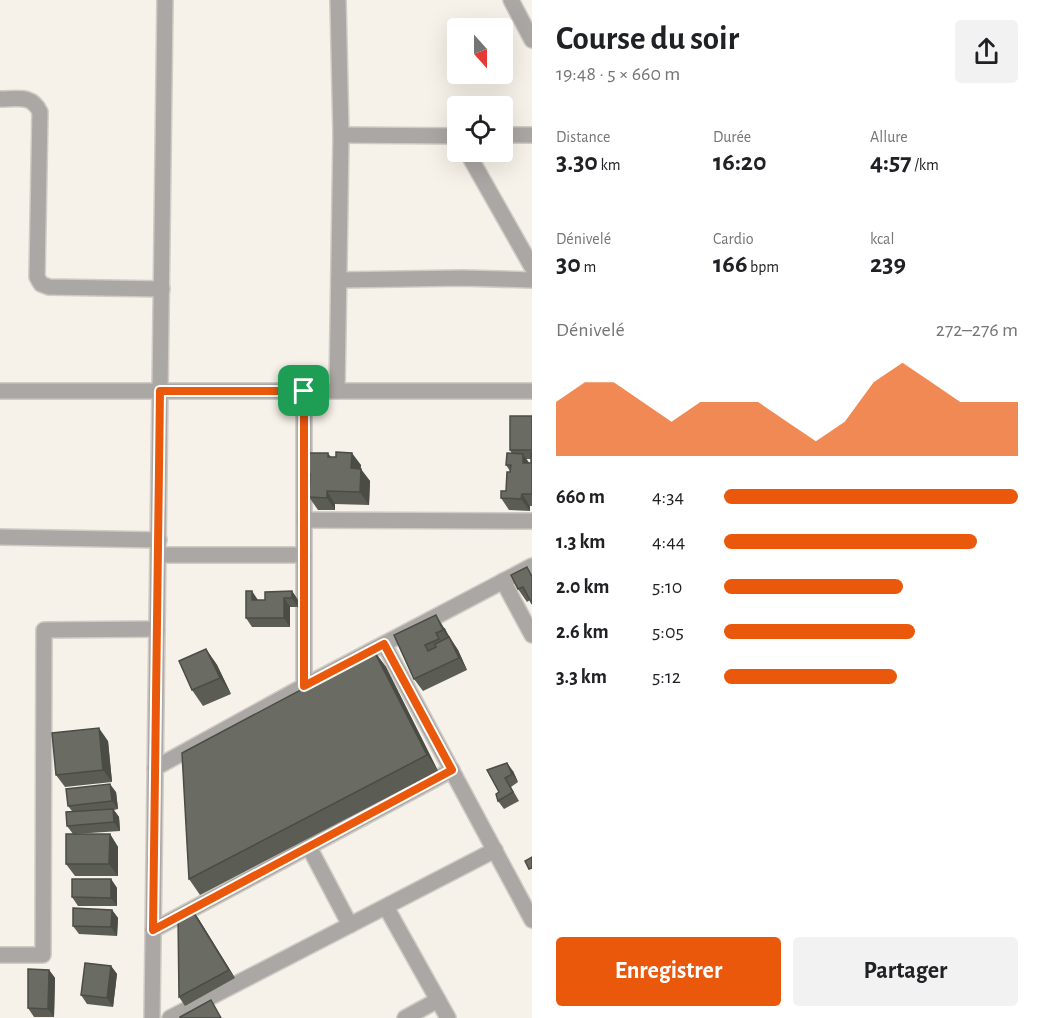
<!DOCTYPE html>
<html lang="fr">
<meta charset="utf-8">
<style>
body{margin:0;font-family:"Alegreya Sans",sans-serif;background:#f2f2f2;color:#202124;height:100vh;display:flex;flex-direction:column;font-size:22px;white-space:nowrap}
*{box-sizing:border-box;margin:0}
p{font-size:20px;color:#757577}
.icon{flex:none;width:33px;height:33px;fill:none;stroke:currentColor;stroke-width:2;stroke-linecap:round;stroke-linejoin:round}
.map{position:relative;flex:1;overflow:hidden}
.drawer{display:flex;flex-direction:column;background:#fff;width:510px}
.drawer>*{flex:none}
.needle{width:39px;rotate:159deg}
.tools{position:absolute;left:447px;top:18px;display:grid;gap:12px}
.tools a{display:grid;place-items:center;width:66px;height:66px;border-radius:6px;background:#fff;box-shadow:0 6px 24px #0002;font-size:30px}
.pin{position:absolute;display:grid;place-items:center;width:51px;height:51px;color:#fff;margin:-26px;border-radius:12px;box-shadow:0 3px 9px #0006}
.round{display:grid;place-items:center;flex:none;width:63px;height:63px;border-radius:6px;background:#f2f2f2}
.headline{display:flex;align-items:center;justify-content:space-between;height:102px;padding:0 24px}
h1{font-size:33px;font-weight:700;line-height:45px}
.metrics{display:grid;grid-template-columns:repeat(3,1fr);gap:9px;height:102px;padding:6px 24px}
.metrics div{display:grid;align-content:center}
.metrics b{font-size:26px;font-weight:700}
.metrics small{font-size:16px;font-weight:400}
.metrics p{font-size:16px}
.chart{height:168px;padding:12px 24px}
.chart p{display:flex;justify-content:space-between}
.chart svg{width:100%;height:108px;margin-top:6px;fill:#ea580c;opacity:.7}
.action{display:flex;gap:12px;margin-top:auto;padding:12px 24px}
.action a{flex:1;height:69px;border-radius:6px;background:#ea580c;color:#fff;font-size:24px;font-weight:700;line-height:69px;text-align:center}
.action a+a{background:#f2f2f2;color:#202124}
ul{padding:0 24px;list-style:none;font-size:20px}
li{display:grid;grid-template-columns:96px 72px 1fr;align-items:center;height:45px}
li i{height:15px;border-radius:8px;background:#ea580c}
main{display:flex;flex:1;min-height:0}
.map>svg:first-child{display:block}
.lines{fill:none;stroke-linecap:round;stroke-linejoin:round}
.minor-casing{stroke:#d0ccc5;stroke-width:18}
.minor{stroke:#aaa7a4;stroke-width:15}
.wall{fill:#5b5d55;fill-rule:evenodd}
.shaded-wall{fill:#4a4c45}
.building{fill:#6a6c63;stroke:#4a4c45;stroke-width:1.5}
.route-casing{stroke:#fff;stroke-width:12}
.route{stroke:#ea580c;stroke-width:8}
</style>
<main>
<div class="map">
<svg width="532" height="1018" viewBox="0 0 532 1018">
<rect width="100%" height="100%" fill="#f6f2e9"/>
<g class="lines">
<defs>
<g id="minor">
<path d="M511,0L532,40"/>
<path d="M0,99C17,99 32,94 40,112L37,277L41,284L49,287L162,289"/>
<path d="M341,135L458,136"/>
<path d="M502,135H532"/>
<path d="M467,152L532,267"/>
<path d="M339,280L462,278L532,280"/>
<path d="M0,391H532"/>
<path d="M304,391V686"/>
<path d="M337,391L341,135L338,0"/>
<path d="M304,520L532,521"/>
<path d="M0,537L159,540"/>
<path d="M158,555H304"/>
<path d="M503,581L532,635"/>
<path d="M384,644L532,920"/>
<path d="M155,768L304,686L532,566"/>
<path d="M309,847L350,925"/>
<path d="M386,907L448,1018"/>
<path d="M153,930L452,770"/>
<path d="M0,955H43L44,630L157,629"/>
<path d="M152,1018L165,0"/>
<path d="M170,1018L495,850"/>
<path d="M405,1018L438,1000"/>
</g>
</defs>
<use href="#minor" class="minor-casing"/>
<use href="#minor" class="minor"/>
</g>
<g class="wall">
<path d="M532,416V506H530V511L509,510L501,498L506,491L510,472V471L506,465L512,454L510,450ZM526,459H531V463H529Z"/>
<path d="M328,453L331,457L361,465L360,469L370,481L369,505L335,504V510H318L309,497L310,479L306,474Z"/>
<path d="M527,567L532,575V604L530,600L527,602L518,589Z"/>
<path d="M292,591L298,600V607H290V627H252L246,618L258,600H265Z"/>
<path d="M445,628L449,638L458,650L467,670L423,691L414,679L394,635Z"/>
<path d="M206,649L217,665L231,694L203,706L192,690Z"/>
<path d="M374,651L386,667L438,771L200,895L189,879Z"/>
<path d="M108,741L112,782L65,787L56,775Z"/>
<path d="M487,770L513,771L518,782L511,787L519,801L504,809L498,801L499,792Z"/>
<path d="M116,792L118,809L114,810L119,817L120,831L75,834H110L118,847V876H75L66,864L73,834L67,826L72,811L68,806Z"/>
<path d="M111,879L117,888V906H78L72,897Z"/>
<path d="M112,910L118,918L117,936L79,934L73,926Z"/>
<path d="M198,918L235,978L185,1006L179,997Z"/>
<path d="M111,966L117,974L113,1007L87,1004L81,995Z"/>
<path d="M49,970L55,978L54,1017H34L28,1008Z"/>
</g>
<g class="shaded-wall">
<path d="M352,453L361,465L360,481L351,468Z"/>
<path d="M523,454L532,467L523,463Z"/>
<path d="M361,469L370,481L369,505L360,492Z"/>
<path d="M327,491L335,504V510L327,498Z"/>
<path d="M522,494L530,506V511L521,499Z"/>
<path d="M252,591L258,600V609L252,600Z"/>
<path d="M292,591L298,600V607L292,598Z"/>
<path d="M284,598L290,607V627L284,618Z"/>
<path d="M436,615L458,650L467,670L459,658L451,642L443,630Z"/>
<path d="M206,649L217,665L231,694L220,678Z"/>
<path d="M374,651L386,667L438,771L427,755Z"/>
<path d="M99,728L108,741L112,782L103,770Z"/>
<path d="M507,763L513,771L518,782L512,774Z"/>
<path d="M110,784L116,792L118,809L112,801Z"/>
<path d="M113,809L119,817L120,831L114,822Z"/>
<path d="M110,834L118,847V876L109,864Z"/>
<path d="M111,879L117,888V906L111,898Z"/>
<path d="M112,910L118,918L117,936L111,927Z"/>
<path d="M192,910L198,918L235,978L229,970Z"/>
<path d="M111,966L117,974L113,1007L107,998Z"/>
<path d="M49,970L55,978L54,1017L48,1009Z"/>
</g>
<g class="building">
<rect x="510" y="416" width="22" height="34"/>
<path d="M336,452L352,453L351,468L361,469L360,492L327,491V498L309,497L310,474H306L307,453H328V457H336Z"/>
<path d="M507,453L523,454V463H531V453H532V494H522L521,499L501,498V491H506L507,472H510L511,465H506Z"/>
<path d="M527,567L532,577V604L523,587L518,589L511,575Z"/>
<path d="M246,591H252V600H265V592L292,591V598H284V618H246Z"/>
<path d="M436,615L443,630L436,633L439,639L425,645L428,651L436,647L435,644L449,637L459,658L414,679L394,635Z"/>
<path d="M206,649L220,678L192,690L179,661Z"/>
<path d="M374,651L427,755L189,879L182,753Z"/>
<path d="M99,728L103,770L56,775L52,733Z"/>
<path d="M507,763L512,774L505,778L513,792L498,801L496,794L499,792L487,770Z"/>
<path d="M110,784L112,801L68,806L66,789Z"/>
<path d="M113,809L114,822L67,826L66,812Z"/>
<path d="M66,834H110L109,864H66Z"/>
<path d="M532,857V868L529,869L525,861Z"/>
<path d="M72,879H111V898L72,897Z"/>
<path d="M73,908L112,910L111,927L73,926Z"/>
<path d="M192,910L229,970L179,997L178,915Z"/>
<path d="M85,963L111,966L107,998L81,995Z"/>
<path d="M28,969L49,970L48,1009L28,1008Z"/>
<path d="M211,1000L221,1018H180V1017Z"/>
</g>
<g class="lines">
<defs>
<path id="route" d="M160,391H304V686L384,644L452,770L153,930Z"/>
</defs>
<use href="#route" class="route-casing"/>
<use href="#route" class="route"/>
</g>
</svg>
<div class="tools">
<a><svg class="needle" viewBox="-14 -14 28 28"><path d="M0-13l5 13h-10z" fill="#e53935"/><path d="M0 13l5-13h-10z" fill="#757577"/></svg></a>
<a><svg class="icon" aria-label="locate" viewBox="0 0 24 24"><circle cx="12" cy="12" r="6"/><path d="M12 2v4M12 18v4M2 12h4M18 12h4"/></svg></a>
</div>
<div class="pin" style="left:304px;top:391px;background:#1e9e55"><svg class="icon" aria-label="arrive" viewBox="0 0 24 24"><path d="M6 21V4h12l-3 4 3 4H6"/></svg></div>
</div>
<section class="drawer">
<div class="headline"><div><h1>Course du soir</h1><p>19:48 · 5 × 660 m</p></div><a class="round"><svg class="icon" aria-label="share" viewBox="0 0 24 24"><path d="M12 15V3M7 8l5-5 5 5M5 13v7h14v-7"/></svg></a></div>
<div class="metrics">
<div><p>Distance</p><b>3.30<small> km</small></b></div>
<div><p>Durée</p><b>16:20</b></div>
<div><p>Allure</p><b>4:57<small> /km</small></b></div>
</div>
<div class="metrics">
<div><p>Dénivelé</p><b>30<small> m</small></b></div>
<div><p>Cardio</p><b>166<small> bpm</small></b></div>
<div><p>kcal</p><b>239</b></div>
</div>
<div class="chart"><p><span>Dénivelé</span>272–276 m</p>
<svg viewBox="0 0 160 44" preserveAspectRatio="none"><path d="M0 44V22L10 14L20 14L30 22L40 30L50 22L60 22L70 22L80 30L90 38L100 30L110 14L120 6L130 14L140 22L150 22L160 22V44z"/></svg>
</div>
<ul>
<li><b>660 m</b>4:34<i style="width:100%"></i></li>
<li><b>1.3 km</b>4:44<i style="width:86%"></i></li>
<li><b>2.0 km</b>5:10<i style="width:61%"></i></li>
<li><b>2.6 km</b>5:05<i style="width:65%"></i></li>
<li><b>3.3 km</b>5:12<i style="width:59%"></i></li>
</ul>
<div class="action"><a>Enregistrer</a><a>Partager</a></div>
</section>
</main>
